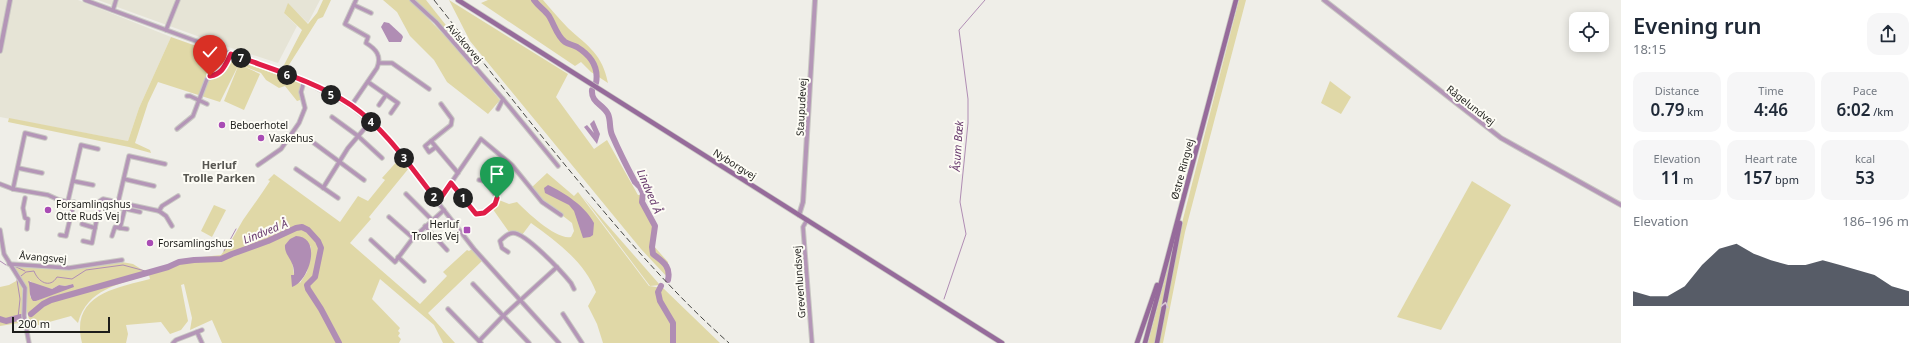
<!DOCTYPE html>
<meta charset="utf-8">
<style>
body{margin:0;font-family:"Noto Sans",sans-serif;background:#f6f6f7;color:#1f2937;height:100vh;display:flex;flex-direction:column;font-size:15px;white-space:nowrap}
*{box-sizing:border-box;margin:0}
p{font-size:13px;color:#747a83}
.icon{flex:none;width:22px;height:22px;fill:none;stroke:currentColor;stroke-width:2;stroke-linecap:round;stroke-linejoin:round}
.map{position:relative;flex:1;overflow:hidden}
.side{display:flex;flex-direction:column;background:#fff;width:300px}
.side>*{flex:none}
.tools{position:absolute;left:1569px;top:12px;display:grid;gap:8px}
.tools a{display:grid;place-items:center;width:40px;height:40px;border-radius:8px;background:#fff;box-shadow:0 2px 10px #0003;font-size:20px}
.scale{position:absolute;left:12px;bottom:10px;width:98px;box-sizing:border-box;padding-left:4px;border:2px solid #1d1d1a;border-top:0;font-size:11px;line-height:14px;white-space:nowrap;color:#1d1d1a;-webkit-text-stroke:3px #fdfcf5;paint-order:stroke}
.pin{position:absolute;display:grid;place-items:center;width:34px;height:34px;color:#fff;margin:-41px -17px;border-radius:50% 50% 50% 0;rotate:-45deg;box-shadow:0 0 4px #0007}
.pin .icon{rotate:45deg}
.km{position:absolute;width:20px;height:20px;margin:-10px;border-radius:50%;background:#222;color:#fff;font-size:11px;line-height:20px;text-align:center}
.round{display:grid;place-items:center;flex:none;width:42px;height:42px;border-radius:12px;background:#f6f6f7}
.overview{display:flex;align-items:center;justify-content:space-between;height:68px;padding:0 12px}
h1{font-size:22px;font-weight:600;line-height:30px}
.figures{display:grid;grid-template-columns:repeat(3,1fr);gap:6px;height:68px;padding:4px 12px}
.figures div{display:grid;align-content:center;border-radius:10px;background:#f6f6f7;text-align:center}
.figures b{font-size:17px;font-weight:600}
.figures small{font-size:11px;font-weight:400}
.figures p{font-size:11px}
.chart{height:112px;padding:8px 12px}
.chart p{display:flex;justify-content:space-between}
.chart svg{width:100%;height:72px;margin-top:4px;fill:#111827;opacity:.7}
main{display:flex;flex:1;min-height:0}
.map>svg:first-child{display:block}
.built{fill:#e6e4d6}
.green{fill:#e0d8a7;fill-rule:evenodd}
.water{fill:#b08db4}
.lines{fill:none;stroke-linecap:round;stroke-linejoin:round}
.stream{stroke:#b08db4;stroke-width:1}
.river{stroke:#b08db4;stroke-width:6}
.minor-casing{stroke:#c9c8c3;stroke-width:5.5}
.tertiary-casing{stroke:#c9c8c3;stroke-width:6}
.secondary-casing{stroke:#c9c8c3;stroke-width:6}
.minor{stroke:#b496b7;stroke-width:3.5}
.tertiary{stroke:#b496b7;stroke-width:4}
.secondary{stroke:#966b9b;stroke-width:4.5}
.rail{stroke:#464643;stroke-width:1;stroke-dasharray:6 3;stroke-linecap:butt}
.oneway{stroke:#d9c9d6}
.route-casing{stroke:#fff;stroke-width:8}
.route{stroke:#e11d48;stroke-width:5}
.poi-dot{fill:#a94cb5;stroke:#fdfcf5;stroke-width:1.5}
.labels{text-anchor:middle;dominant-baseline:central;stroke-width:4;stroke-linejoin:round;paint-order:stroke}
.street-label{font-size:10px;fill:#1d1d1a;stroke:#fdfcf5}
.poi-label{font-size:10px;fill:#1d1d1a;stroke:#fdfcf5;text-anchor:start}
.water-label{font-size:11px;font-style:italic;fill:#67396d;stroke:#fdfcf5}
.neighbourhood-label{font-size:11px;font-weight:bold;fill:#575651;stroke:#fdfcf5}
</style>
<main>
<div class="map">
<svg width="1621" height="343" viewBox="0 0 1621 343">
<rect width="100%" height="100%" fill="#efeee8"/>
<g class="built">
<path d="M0,0H78L171,37L139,108L128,141L0,117Z"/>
<path d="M98,0H320L308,23L288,4L284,13L297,26L278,63L222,45Z"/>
</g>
<g class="green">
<path d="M323,0H331L323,17L318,19L287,68L284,65L302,30L284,13L288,3L308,24L317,13Z"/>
<path d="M383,0H410L449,40L500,100L488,114L447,82L434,60L410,36L397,12Z"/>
<path d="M415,0H426L449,29L446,31Z"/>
<path d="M449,0L568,74L556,97L594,149L607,140L638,195H640L652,223V244L668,262V278L641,249L470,41Z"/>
<path d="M488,0H543C551,9 559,19 568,28C589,47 602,54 608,83L591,72L581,62L575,66L481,3Z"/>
<path d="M1239,0H1246L1185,232L1163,343H1159L1183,219Z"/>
<path d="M171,37L300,83V100L297,101L285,86L279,88L266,80L261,73L241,65L260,74L244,110L224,101L239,64L220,102L158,82L148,103L135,143L150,150L151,153L129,147L8,122L9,118L128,141L139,108Z"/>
<path d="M1330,81L1351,97L1341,114L1321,103Z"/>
<path d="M400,158L409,168L369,217L371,219L350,243L420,304L447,276L443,272L467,250L469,251L472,249L482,261L428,313L455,343H443L434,325L380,279L372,299L400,328L398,331L400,333L398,336L401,339L399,343H222L212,320L190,330L192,318L184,284L181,285L188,321L181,330L170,334L161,322L126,325L128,334L126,343H82C70,295 115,288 150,279L149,275C119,284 87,289 78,323L71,316L31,327L26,308V288L13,268V265L70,269L122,262L133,264L149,274L177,265L183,259L221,255C230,244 236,232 243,220C252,207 261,195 270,181L268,180L274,174L340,222L358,196L368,201L385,180L382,178ZM311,246L307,272L300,283L294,275L292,260ZM30,281L39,287L52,289L59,285L65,286L73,284L36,301L30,297Z"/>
<path d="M547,173L574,196L578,192L649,286L663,288L720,343H603L597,324L588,306L596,292C585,262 556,241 531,223L522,235L514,231L509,232L492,208L499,200L509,204L517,202C527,212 556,240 571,237L574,231L572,223L544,201L531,188Z"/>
<path d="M1472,181L1511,205L1441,330L1397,317Z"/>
<path d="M583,197L660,285L650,286Z"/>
<path d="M214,205L226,210L212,237L201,231Z"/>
<path d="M1171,255L1173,257L1156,343H1148Z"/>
<path d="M18,280L22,288L25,322L0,326V287L9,285Z"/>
</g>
<g class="water">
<path d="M384,22L389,23L402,35L403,37L401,42H389L381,27Z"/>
<path d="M594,120L600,134L597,144L584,127L587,125L594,133L590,124Z"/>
<path d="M548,185C565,193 585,206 594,223L593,235L590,237L583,238L574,211L569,205L545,193L544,188Z"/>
<path d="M296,236C323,237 309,282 292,287L291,275H294C295,260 284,256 285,245L290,239Z"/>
<path d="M28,281L52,289L59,285L65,286L73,284L74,287L36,301H33C28,295 31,288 28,281Z"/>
</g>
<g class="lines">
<g class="stream">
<path d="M224,251L236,229"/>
<path d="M0,261L6,265"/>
<path d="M14,266L25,271"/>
<path d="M21,276L26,272L34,271C38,282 50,289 57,277L72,279L86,270L123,265L149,272"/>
<path d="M17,280L20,299L18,318"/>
<path d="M944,299L966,234L960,202L968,123V99L959,30L985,0"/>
</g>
<g class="river">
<path d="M534,0C539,7 545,10 549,16C554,24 557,36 565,42C568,44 573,45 577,47C590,55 599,67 596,83"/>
<path d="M592,90C591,103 603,104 608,114C611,121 609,128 612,135C619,151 627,167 635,182L640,187L643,193L642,202L655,226L652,247L653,254C663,262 671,266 668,280"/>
<path d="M661,286L658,292L660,301L673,323V343"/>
<path d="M31,314L43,304L51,300L168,267L179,262L194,260L221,259L232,254L268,241L296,228L302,227L308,230L318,241L321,248L315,277L307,285L308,289L321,309L339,343"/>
<path d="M0,319L6,321L21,317"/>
</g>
<defs>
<g id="minor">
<path d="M85,0L304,81L351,106L388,138L474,249L559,343"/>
<path d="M412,0L436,22L503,99L498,109"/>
<path d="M354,5L371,13"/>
<path d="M113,10L116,0"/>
<path d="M166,30L178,0"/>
<path d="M379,63H392L429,89"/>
<path d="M368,82L398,103L391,113"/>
<path d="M187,96H190L207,104"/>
<path d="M503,99L558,166"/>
<path d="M379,105L386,95"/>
<path d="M351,106L377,68C382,56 376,49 366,43L368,37L345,24L356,0"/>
<path d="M332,117L358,136L382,158"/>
<path d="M177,129L193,116L207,79L223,71L231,54"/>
<path d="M431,141L451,125L452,119L441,104"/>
<path d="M314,143L364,180"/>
<path d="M436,147L429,152L425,146L431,141L458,173"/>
<path d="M258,165L281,149L299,123L305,108L301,92L304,81"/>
<path d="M18,168L42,173"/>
<path d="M296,169L338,198"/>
<path d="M124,179L154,186"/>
<path d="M73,181L93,185"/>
<path d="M451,183L475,213L482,214L495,204L497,197L485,181L479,180"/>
<path d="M0,184L13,189L48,195L59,200L99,208L100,201L103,199L159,211L162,206L178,196"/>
<path d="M323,188L348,148L371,121"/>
<path d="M13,189L25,133L45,138"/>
<path d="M406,194L432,220"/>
<path d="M25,198L23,208L25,218L28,219L27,229"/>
<path d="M68,201L81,145L98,149"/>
<path d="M438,202L481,139L512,165L542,202L561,215"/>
<path d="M113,206L140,212"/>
<path d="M117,207L129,156L165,164"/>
<path d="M125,208L120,228L127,229"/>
<path d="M159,211L166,216L172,226"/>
<path d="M389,217L413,238"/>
<path d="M807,220L803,227L812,343"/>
<path d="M82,224L95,228"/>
<path d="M425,226L447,250"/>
<path d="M0,230L4,254L25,288L24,316L29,343"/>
<path d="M60,235L66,236L74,202"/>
<path d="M112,236L115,227L120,228"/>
<path d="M371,240L395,262L413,238L444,210"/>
<path d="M83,241L92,243L99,208"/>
<path d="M508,252L502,248L500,241C503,238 508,233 513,233C526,233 562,272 571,283L574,289"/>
<path d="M398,257L424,281"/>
<path d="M9,264L69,268L122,260"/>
<path d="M473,284L529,343"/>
<path d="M448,309L481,343"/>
<path d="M563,314L582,343"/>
<path d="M197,332L202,343"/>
<path d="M479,341L503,316L557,267"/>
<path d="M173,343L176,340L202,330"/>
</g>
<g id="tertiary">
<path d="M1324,0L1501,138L1621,205"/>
<path d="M0,51L10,0"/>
<path d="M799,215L803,202L815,0"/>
</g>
<g id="secondary">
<path d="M458,0L1002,343"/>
<path d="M1137,343L1157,285"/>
<path d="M1145,343L1236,0"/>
<path d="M1157,343L1180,223"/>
</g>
</defs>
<use href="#minor" class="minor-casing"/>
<use href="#tertiary" class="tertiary-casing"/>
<use href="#secondary" class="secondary-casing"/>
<use href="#minor" class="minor"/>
<use href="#tertiary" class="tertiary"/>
<use href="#secondary" class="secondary"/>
<path class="rail" d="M434,0C484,63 533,127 585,189C630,243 676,296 729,343"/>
</g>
<defs><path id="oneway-chevron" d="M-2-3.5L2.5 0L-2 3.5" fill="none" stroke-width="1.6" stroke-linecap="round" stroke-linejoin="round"/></defs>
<use class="oneway" href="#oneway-chevron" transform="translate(1165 305) rotate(-78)"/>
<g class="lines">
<defs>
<path id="route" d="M210,76C223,74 225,65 231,54C271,69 315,81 351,105C387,130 411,168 438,202L451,183L476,214L484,213L495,204L497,198"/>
</defs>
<use href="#route" class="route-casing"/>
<use href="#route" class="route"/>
</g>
<g class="poi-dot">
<circle cx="222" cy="125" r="4"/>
<circle cx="261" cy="138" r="4"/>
<circle cx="48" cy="210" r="4"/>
<rect x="463" y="226" width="8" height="8" rx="2"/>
<circle cx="150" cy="243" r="4"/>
</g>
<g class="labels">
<g class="street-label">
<text transform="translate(465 43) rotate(49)">Avlskovvej</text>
<text transform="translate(1471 105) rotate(38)">Rågelundvej</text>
<text transform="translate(801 107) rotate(-87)">Staupudevej</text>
<text transform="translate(735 164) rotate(32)">Nyborgvej</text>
<text transform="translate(1182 169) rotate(-75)">Østre Ringvej</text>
<text transform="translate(43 257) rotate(5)">Åvangsvej</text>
<text transform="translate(799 282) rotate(-94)">Grevenlundsvej</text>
</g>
<g class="poi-label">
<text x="230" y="125">Beboerhotel</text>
<text x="269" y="138">Vaskehus</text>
<text x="56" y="204">Forsamlingshus<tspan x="56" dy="12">Otte Ruds Vej</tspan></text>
<text x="459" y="224" text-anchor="end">Herluf<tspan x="459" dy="12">Trolles Vej</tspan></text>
<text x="158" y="243">Forsamlingshus</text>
</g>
<g class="water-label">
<text transform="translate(957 146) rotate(-86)">Åsum Bæk</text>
<text transform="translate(650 191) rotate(67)">Lindved Å</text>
<text transform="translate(265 231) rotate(-22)">Lindved Å</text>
</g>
<g class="neighbourhood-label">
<text x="219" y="164">Herluf<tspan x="219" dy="13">Trolle Parken</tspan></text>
</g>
</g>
</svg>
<div class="tools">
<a><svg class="icon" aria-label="locate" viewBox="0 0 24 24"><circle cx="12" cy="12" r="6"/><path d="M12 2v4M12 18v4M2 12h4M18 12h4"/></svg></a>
</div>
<div class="scale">200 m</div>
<div class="pin" style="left:497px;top:198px;background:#1e9e55"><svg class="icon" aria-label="arrive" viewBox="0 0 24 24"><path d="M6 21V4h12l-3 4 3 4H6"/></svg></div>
<div class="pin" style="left:210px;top:76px;background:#d93025"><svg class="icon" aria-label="check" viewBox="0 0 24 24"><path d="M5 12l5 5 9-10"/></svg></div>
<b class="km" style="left:463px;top:198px">1</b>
<b class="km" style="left:434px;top:197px">2</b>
<b class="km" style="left:404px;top:158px">3</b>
<b class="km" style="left:371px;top:122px">4</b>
<b class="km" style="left:331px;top:95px">5</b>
<b class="km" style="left:287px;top:75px">6</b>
<b class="km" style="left:241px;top:58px">7</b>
</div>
<section class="side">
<div class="overview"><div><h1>Evening run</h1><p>18:15</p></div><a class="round"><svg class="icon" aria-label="share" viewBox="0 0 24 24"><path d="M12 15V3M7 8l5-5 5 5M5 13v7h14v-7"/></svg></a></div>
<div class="figures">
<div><p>Distance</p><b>0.79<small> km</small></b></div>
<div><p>Time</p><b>4:46</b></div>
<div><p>Pace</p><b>6:02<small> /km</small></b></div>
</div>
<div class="figures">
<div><p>Elevation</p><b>11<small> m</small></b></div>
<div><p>Heart rate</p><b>157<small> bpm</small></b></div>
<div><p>kcal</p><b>53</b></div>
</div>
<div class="chart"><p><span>Elevation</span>186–196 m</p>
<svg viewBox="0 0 160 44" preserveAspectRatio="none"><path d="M0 44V35L10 38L20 38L30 32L40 19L50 9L60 6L70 12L80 16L90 19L100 19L110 16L120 19L130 22L140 25L150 32L160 35V44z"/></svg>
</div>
</section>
</main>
